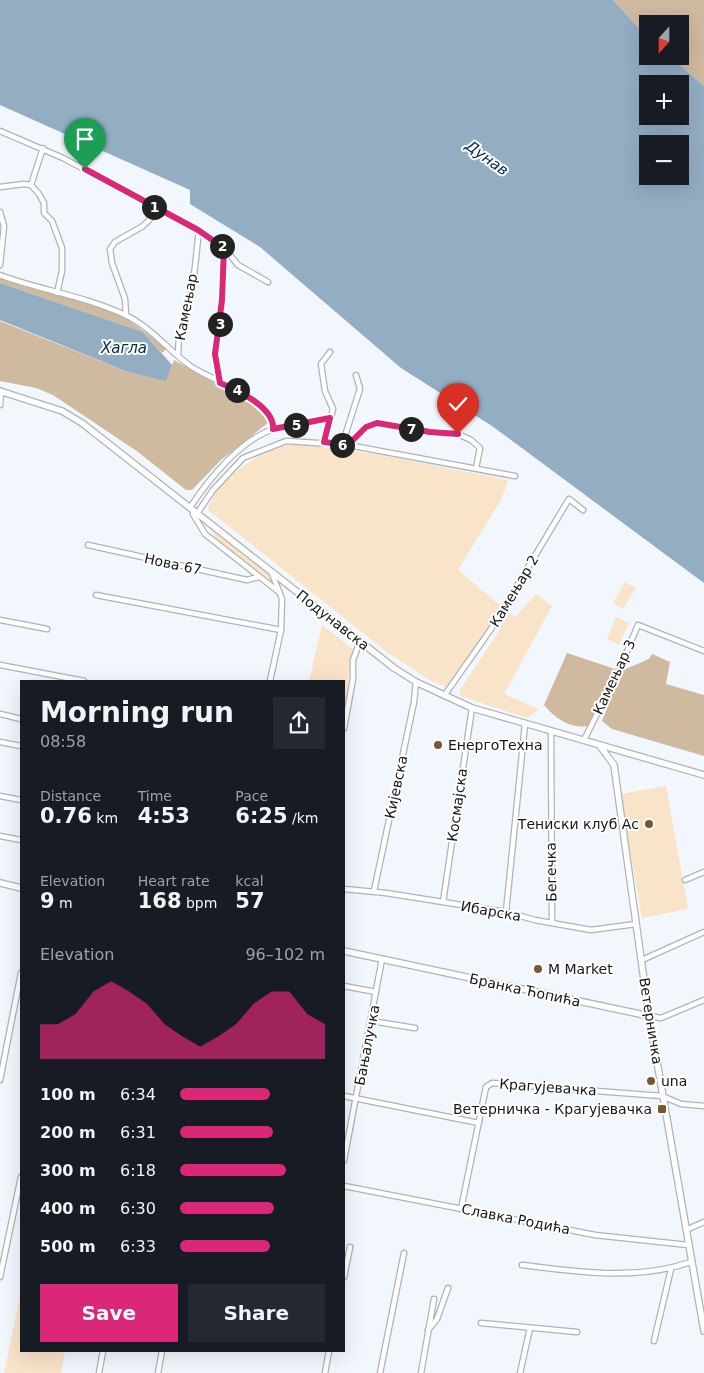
<!DOCTYPE html>
<meta charset="utf-8">
<style>
body{margin:0;font-family:"DejaVu Sans",sans-serif;background:#242831;color:#f1f3f6;height:100vh;display:flex;flex-direction:column;font-size:19px;white-space:nowrap}
*{box-sizing:border-box;margin:0}
p{font-size:16px;color:#9ea1a6}
.icon{flex:none;width:28px;height:28px;fill:none;stroke:currentColor;stroke-width:2;stroke-linecap:round;stroke-linejoin:round}
.map{position:relative;flex:1;overflow:hidden}
.panel{position:absolute;left:20px;top:680px;width:325px;height:672px;display:flex;flex-direction:column;background:#171b24;border-radius:0px;box-shadow:0 5px 20px #0002}
.panel>*{flex:none}
.needle{width:32px;rotate:201deg}
.fabs{position:absolute;left:639px;top:15px;display:grid;gap:10px}
.fabs a{display:grid;place-items:center;width:50px;height:50px;border-radius:0px;background:#171b24;box-shadow:0 5px 20px #0002;font-size:25px}
.pin{position:absolute;display:grid;place-items:center;width:42px;height:42px;color:#fff;margin:-51px -21px;border-radius:50% 50% 50% 0;rotate:-45deg;box-shadow:0 0 5px #0007}
.pin .icon{rotate:45deg}
.km{position:absolute;width:25px;height:25px;margin:-12px;border-radius:50%;background:#222;color:#fff;font-size:14px;line-height:25px;text-align:center}
.round{display:grid;place-items:center;flex:none;width:52px;height:52px;border-radius:0px;background:#242831}
.head{display:flex;align-items:center;justify-content:space-between;height:85px;padding:0 20px}
h1{font-size:28px;font-weight:600;line-height:38px}
.metrics{display:grid;grid-template-columns:repeat(3,1fr);gap:8px;height:85px;padding:5px 20px}
.metrics div{display:grid;align-content:center}
.metrics b{font-size:21px;font-weight:600}
.metrics small{font-size:14px;font-weight:400}
.metrics p{font-size:14px}
.chart{height:140px;padding:10px 20px}
.chart p{display:flex;justify-content:space-between}
.chart svg{width:100%;height:90px;margin-top:5px;fill:#db2777;opacity:.7}
.cta{display:flex;gap:10px;margin-top:auto;padding:10px 20px}
.cta a{flex:1;height:58px;border-radius:0px;background:#db2777;color:#fff;font-size:20px;font-weight:600;line-height:58px;text-align:center}
.cta a+a{background:#242831;color:#f1f3f6}
ul{padding:0 20px;list-style:none;font-size:16px}
li{display:grid;grid-template-columns:80px 60px 1fr;align-items:center;height:38px}
li i{height:12px;border-radius:6px;background:#db2777}
.map>svg:first-child{display:block}
.green{fill:#f9e4ca}
.forest{fill:#cfb99f}
.water{fill:#93adc3;fill-rule:evenodd}
.lines{fill:none;stroke-linecap:round;stroke-linejoin:round}
.minor-casing{stroke:#aeb3b8;stroke-width:7}
.tertiary-casing{stroke:#aeb3b8;stroke-width:8}
.minor{stroke:#fff;stroke-width:4.5}
.tertiary{stroke:#fff;stroke-width:5.5}
.route-casing{stroke:#fff;stroke-width:10}
.route{stroke:#db2777;stroke-width:6}
.poi-dot{fill:#78592e;stroke:#fff;stroke-width:2}
.labels{text-anchor:middle;dominant-baseline:central;stroke-width:4;stroke-linejoin:round;paint-order:stroke}
.street-label{font-size:14px;fill:#141617;stroke:#fff}
.poi-label{font-size:14px;fill:#141617;stroke:#fff;text-anchor:start}
.water-label{font-size:15px;font-style:italic;fill:#002d4c;stroke:#fff}
</style>
<div class="map">
<svg width="704" height="1373" viewBox="0 0 704 1373">
<rect width="100%" height="100%" fill="#f1f7fc"/>
<g class="green">
<path d="M311,445L380,455L508,480L502,498L458,570L503,608L462,670L447,687L431,681L387,652L208,510C215,480 256,454 283,446C292,444 302,446 311,445Z"/>
<path d="M204,519L272,575L276,588L218,541Z"/>
<path d="M625,582L636,588L623,609L613,603Z"/>
<path d="M536,594L552,606L504,694L539,709L527,718L460,696V690L496,636L509,612L515,617Z"/>
<path d="M616,617L629,623L619,645L607,639Z"/>
<path d="M322,625L354,650C347,670 348,693 344,713V681H309Z"/>
<path d="M666,786L688,909L642,918L620,794Z"/>
<path d="M21,1291V1351H65L61,1373H4Z"/>
</g>
<g class="forest">
<path d="M613,0H704V86L670,56H680V24H648L647,37Z"/>
<path d="M0,277L103,309L127,319L167,348L162,353L143,332L0,283Z"/>
<path d="M0,321L128,372L166,380L174,360L263,411L269,422L221,460L192,490H186L138,452L53,395L36,388L0,381Z"/>
<path d="M567,653L615,669L593,726C571,729 558,721 544,705Z"/>
<path d="M652,654L670,662L666,684L704,695V756L612,729L602,721L621,671L649,659Z"/>
</g>
<g class="water">
<path d="M0,0H613L647,37L648,56H670L704,86V583L492,426L401,368L260,247L190,204V190L0,105ZM648,84H680V116H648ZM648,144H680V176H648Z"/>
<path d="M0,283L143,332L172,365L166,381L128,372L0,320Z"/>
</g>
<g class="lines">
<defs>
<g id="minor">
<path d="M0,131L63,158L199,230L221,244L238,265L268,282"/>
<path d="M31,185L43,148"/>
<path d="M0,187L24,184L31,185L39,194L44,203V213L52,221L62,248V271L57,293"/>
<path d="M0,212L4,226L0,265"/>
<path d="M0,275C40,290 84,296 123,314C150,326 166,348 189,365C209,380 276,400 273,429"/>
<path d="M126,315L125,299L112,263L110,249L115,242L143,226L159,210"/>
<path d="M178,355L179,336L193,285L199,230"/>
<path d="M221,383L215,355L222,300L224,248"/>
<path d="M0,405L1,391"/>
<path d="M324,443L333,409L325,391L321,364L330,352"/>
<path d="M342,445L360,389L356,375"/>
<path d="M348,445L366,427L377,423L430,432L458,434L471,440L480,448L476,468"/>
<path d="M191,506C209,479 241,439 274,429C292,424 312,422 330,418"/>
<path d="M194,510L193,514L205,534L279,592"/>
<path d="M198,512L213,490L243,458L286,441L348,445L515,476"/>
<path d="M88,545L247,580L258,577"/>
<path d="M96,595L281,630"/>
<path d="M0,620L47,629"/>
<path d="M0,665L84,681"/>
<path d="M270,681L281,630L282,599L271,571"/>
<path d="M444,696L491,629L569,499L583,510"/>
<path d="M0,714L21,719"/>
<path d="M344,728L353,679V660L360,641"/>
<path d="M551,731L552,923"/>
<path d="M584,740L620,668L638,625L704,651"/>
<path d="M0,742L21,746"/>
<path d="M0,796L21,800"/>
<path d="M0,836L21,840"/>
<path d="M685,880L704,872"/>
<path d="M344,889L386,893L506,912L535,920L591,930L636,924"/>
<path d="M374,891L414,702L416,682"/>
<path d="M443,902L472,708"/>
<path d="M506,912L525,724"/>
<path d="M642,960L704,932"/>
<path d="M344,986L376,992"/>
<path d="M649,1016L661,1018L704,1000"/>
<path d="M371,1021L415,1028"/>
<path d="M0,1080L21,973"/>
<path d="M344,1096L479,1123"/>
<path d="M344,1160L382,959"/>
<path d="M344,1186L595,1235L688,1245"/>
<path d="M461,1209L486,1087L492,1083L662,1096L681,1104L704,1106"/>
<path d="M686,1230L704,1222"/>
<path d="M522,1265C579,1272 635,1281 691,1262"/>
<path d="M0,1277L21,1177"/>
<path d="M344,1277L350,1247"/>
<path d="M481,1323L577,1332"/>
<path d="M428,1330L437,1319L448,1288"/>
<path d="M654,1341L671,1269"/>
<path d="M99,1373L103,1351"/>
<path d="M158,1373L162,1351"/>
<path d="M325,1373L329,1351"/>
<path d="M380,1373L404,1253"/>
<path d="M421,1373L434,1299"/>
<path d="M520,1373L530,1328"/>
</g>
<g id="tertiary">
<path d="M0,391L62,411L82,423L394,668L416,682L472,708L704,775"/>
<path d="M600,746L614,765L649,1016L704,1331"/>
<path d="M0,883L21,888"/>
<path d="M344,951L649,1016"/>
</g>
</defs>
<use href="#minor" class="minor-casing"/>
<use href="#tertiary" class="tertiary-casing"/>
<use href="#minor" class="minor"/>
<use href="#tertiary" class="tertiary"/>
</g>
<g class="lines">
<defs>
<path id="route" d="M85,169L198,230L224,248L222,300L215,354L220,383C238,390 275,408 273,429L330,418L324,442L348,445L366,427L377,423L430,432L458,434"/>
</defs>
<use href="#route" class="route-casing"/>
<use href="#route" class="route"/>
</g>
<g class="poi-dot">
<circle cx="438" cy="745" r="5"/>
<circle cx="649" cy="824" r="5"/>
<circle cx="538" cy="969" r="5"/>
<circle cx="651" cy="1081" r="5"/>
<rect x="657" y="1104" width="10" height="10" rx="2.5"/>
</g>
<g class="labels">
<g class="street-label">
<text transform="translate(186 307) rotate(-79)">Камењар</text>
<text transform="translate(173 564) rotate(12)">Нова 67</text>
<text transform="translate(514 591) rotate(-59)">Камењар 2</text>
<text transform="translate(333 620) rotate(38)">Подунавска</text>
<text transform="translate(614 677) rotate(-65)">Камењар 3</text>
<text transform="translate(396 787) rotate(-78)">Кијевска</text>
<text transform="translate(457 805) rotate(-82)">Космајска</text>
<text transform="translate(551 872) rotate(-91)">Бегечка</text>
<text transform="translate(491 911) rotate(10)">Ибарска</text>
<text transform="translate(525 990) rotate(12)">Бранка Ћопића</text>
<text transform="translate(651 1021) rotate(81)">Ветерничка</text>
<text transform="translate(367 1045) rotate(-79)">Бањалучка</text>
<text transform="translate(548 1087) rotate(4)">Крагујевачка</text>
<text transform="translate(516 1219) rotate(11)">Славка Родића</text>
</g>
<g class="poi-label">
<text x="448" y="745">ЕнергоТехна</text>
<text x="639" y="824" text-anchor="end">Тениски клуб Ас</text>
<text x="548" y="969">M Market</text>
<text x="661" y="1081">una</text>
<text x="652" y="1109" text-anchor="end">Ветерничка - Крагујевачка</text>
</g>
<g class="water-label">
<text transform="translate(487 158) rotate(36)">Дунав</text>
<text x="124" y="348">Хагла</text>
</g>
</g>
</svg>
<div class="fabs">
<a><svg class="needle" viewBox="-14 -14 28 28"><path d="M0-13l5 13h-10z" fill="#e53935"/><path d="M0 13l5-13h-10z" fill="#9ea1a6"/></svg></a>
<a>+</a>
<a>−</a>
</div>
<div class="pin" style="left:85px;top:169px;background:#1e9e55"><svg class="icon" aria-label="arrive" viewBox="0 0 24 24"><path d="M6 21V4h12l-3 4 3 4H6"/></svg></div>
<div class="pin" style="left:458px;top:434px;background:#d93025"><svg class="icon" aria-label="check" viewBox="0 0 24 24"><path d="M5 12l5 5 9-10"/></svg></div>
<b class="km" style="left:154px;top:207px">1</b>
<b class="km" style="left:222px;top:246px">2</b>
<b class="km" style="left:220px;top:324px">3</b>
<b class="km" style="left:237px;top:390px">4</b>
<b class="km" style="left:296px;top:425px">5</b>
<b class="km" style="left:342px;top:445px">6</b>
<b class="km" style="left:411px;top:429px">7</b>
<section class="panel">
<div class="head"><div><h1>Morning run</h1><p>08:58</p></div><a class="round"><svg class="icon" aria-label="share" viewBox="0 0 24 24"><path d="M12 15V3M7 8l5-5 5 5M5 13v7h14v-7"/></svg></a></div>
<div class="metrics">
<div><p>Distance</p><b>0.76<small> km</small></b></div>
<div><p>Time</p><b>4:53</b></div>
<div><p>Pace</p><b>6:25<small> /km</small></b></div>
</div>
<div class="metrics">
<div><p>Elevation</p><b>9<small> m</small></b></div>
<div><p>Heart rate</p><b>168<small> bpm</small></b></div>
<div><p>kcal</p><b>57</b></div>
</div>
<div class="chart"><p><span>Elevation</span>96–102 m</p>
<svg viewBox="0 0 160 44" preserveAspectRatio="none"><path d="M0 44V27L10 27L20 22L30 11L40 6L50 11L60 17L70 27L80 33L90 38L100 33L110 27L120 17L130 11L140 11L150 22L160 27V44z"/></svg>
</div>
<ul>
<li><b>100 m</b>6:34<i style="width:62%"></i></li>
<li><b>200 m</b>6:31<i style="width:64%"></i></li>
<li><b>300 m</b>6:18<i style="width:73%"></i></li>
<li><b>400 m</b>6:30<i style="width:65%"></i></li>
<li><b>500 m</b>6:33<i style="width:62%"></i></li>
</ul>
<div class="cta"><a>Save</a><a>Share</a></div>
</section>
</div>
